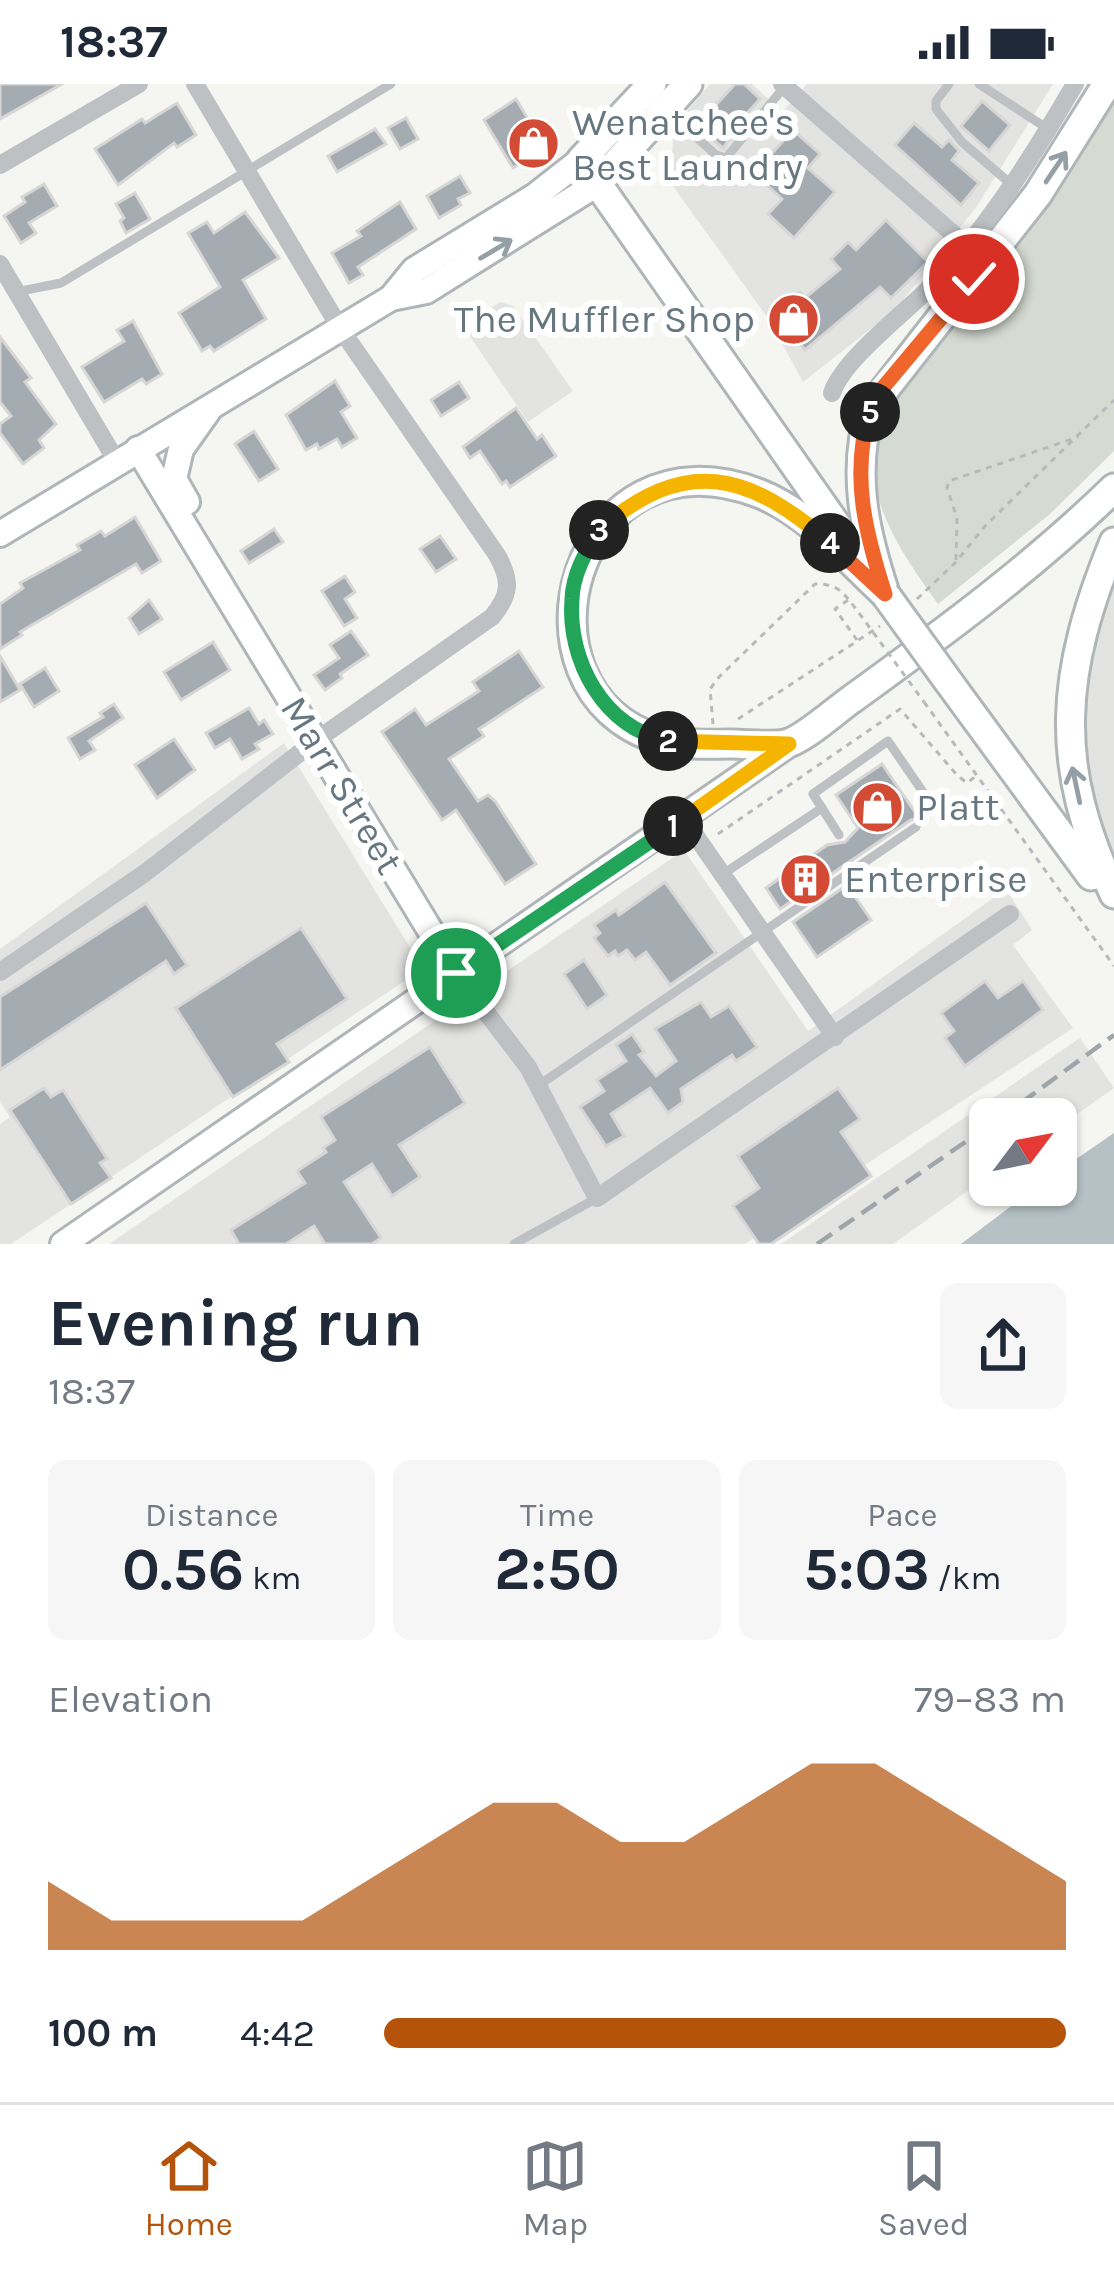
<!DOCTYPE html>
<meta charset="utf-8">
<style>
body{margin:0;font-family:Karla,sans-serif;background:#f6f6f7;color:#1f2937;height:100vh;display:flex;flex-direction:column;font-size:45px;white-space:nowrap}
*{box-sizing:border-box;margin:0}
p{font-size:39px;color:#747a83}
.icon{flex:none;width:66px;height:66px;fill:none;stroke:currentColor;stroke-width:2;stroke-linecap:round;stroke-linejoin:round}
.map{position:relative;height:1160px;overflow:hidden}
.panel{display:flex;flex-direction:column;background:#fff;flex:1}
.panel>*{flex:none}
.needle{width:78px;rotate:58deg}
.controls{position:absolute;left:969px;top:1014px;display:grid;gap:24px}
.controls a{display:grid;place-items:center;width:108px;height:108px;border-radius:18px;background:#fff;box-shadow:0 3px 9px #0004;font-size:60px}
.pin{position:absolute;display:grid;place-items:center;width:102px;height:102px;color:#fff;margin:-51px;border:6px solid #fff;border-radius:50%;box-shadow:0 3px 12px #0007}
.km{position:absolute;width:60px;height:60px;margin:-30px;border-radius:50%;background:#222;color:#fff;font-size:33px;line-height:60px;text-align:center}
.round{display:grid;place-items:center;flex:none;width:126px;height:126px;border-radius:18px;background:#f6f6f7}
.overview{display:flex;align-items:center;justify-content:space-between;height:204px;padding:0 48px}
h1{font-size:66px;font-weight:700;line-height:90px}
.figures{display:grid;grid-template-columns:repeat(3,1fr);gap:18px;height:204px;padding:12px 48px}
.figures div{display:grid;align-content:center;border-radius:18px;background:#f6f6f7;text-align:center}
.figures b{font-size:60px;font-weight:700}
.figures small{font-size:33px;font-weight:400}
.figures p{font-size:33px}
.chart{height:336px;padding:24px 48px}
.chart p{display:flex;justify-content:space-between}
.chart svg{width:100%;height:216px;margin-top:12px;fill:#b45309;opacity:.7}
ul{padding:0 48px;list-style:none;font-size:39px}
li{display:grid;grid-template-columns:192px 144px 1fr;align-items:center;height:90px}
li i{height:30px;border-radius:15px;background:#b45309}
.status{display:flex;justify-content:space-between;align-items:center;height:84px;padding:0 60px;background:#fff;direction:ltr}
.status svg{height:33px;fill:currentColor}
.tab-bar{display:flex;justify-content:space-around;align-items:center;height:168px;border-top:3px solid #e0e1e3;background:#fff;font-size:33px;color:#747a83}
.tab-bar a{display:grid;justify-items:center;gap:6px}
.tab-bar .current{color:#b45309}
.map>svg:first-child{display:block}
.built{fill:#e3e4e2}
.green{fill:#d5dad2}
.water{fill:#b5c1c4}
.building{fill:#a5acb1;stroke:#d7d6d5;stroke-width:3}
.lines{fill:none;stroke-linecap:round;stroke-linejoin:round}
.secondary-casing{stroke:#afb5b8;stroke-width:30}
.primary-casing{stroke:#b0b5b8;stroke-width:33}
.path{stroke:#b7babc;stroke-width:3;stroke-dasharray:6 6;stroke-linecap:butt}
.lane{stroke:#bdc1c4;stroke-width:9}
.street{stroke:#bdc1c4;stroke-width:18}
.secondary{stroke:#fff;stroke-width:24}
.primary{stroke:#fff;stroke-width:27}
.rail{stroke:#9fa5a9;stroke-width:4.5;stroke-dasharray:18 9;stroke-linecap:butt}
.primary-bridge-casing{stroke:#b0b5b8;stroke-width:33;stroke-linecap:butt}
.path-bridge{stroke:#b7babc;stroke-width:3;stroke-dasharray:6 6;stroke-linecap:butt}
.primary-bridge{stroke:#fff;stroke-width:27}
.oneway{stroke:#95a0a6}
.split-1-casing{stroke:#fff;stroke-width:24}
.split-2-casing{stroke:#fff;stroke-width:24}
.split-3-casing{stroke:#fff;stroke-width:24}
.split-4-casing{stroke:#fff;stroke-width:24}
.split-5-casing{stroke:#fff;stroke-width:24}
.split-6-casing{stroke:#fff;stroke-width:24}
.split-1{stroke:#22a559;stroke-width:15}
.split-2{stroke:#f5b400;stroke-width:15}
.split-3{stroke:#22a559;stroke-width:15}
.split-4{stroke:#f5b400;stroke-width:15}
.split-5{stroke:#f0652b;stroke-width:15}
.split-6{stroke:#f0652b;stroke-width:15}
.labels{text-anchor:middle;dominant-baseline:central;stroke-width:12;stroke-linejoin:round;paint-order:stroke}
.poi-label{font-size:39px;fill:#677780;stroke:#fff;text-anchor:start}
.street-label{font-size:39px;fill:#677780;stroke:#fff}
</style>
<div class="status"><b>18:37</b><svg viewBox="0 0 49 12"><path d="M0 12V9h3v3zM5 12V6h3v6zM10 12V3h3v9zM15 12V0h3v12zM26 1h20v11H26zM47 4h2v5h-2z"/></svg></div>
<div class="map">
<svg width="1114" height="1160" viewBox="0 0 1114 1160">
<rect width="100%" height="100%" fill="#f5f5f2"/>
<g class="built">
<path d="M710,0H752L782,28L807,0H1053L977,122L896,225L803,298L770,237L670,98L674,42Z"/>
<path d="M500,218L513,222L573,307L528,338L463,242Z"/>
<path d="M1114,493V777L1094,711L1084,635L1087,582L1099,530Z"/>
<path d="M284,659L411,865L409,894L11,1160H0V1040L10,1033L0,1018V865Z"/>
<path d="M684,766L808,947L1006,805L1032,846L1013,861L1073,944L745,1160H109Z"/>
<path d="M1080,954L1114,1004L1056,1045V1035H990V1091L893,1160H781Z"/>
</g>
<path class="green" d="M1114,18V367L1050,430L938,520C907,476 865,420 875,362C884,307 986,204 1022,155C1055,111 1080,61 1114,18Z"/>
<path class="water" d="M1114,1049V1160H961L1039,1101H1056V1089Z"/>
<g class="building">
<path d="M0,0H62L0,35Z"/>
<path d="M735,0H744L760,15L729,49L732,52L723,64L697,42Z"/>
<path d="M516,15L545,63L513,84L484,36Z"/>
<path d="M982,17L1010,41L989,67L961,42Z"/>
<path d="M177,19L196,51L177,63L174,59L118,101L95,65L142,35L145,39Z"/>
<path d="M406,34L418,55L400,65L388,44Z"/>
<path d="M914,39L942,63L949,56L959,67L952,76L979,99L961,121L895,61Z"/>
<path d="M375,45L386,60L337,88L328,72Z"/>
<path d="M793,46L820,70L808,84L835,108L794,154L768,130L782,115L754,89Z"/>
<path d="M460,92L470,109L458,115L461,121L439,134L427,112Z"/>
<path d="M44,100L57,122L29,139L36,149L21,159L4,132L25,118L22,113Z"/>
<path d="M135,109L150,135L126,149L120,137L124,134L116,120Z"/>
<path d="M400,118L416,145L358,183L363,191L349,199L332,169L361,152L357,147Z"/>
<path d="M245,128L279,174L243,196L266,235L214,267L210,262L202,267L179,229L220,203L188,149L207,138L214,149Z"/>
<path d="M886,136L928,178L891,214L880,203L805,266L775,227L800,208L805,214L840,185L831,175L848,158L856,166Z"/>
<path d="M133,237L162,290L146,300L142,295L104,318L82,283L124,257L117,246Z"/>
<path d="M0,253L31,294L25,298L56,340L39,356L44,364L23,380L0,349V340L11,332L0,318Z"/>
<path d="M335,297L350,322L341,328L357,354L342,363L337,355L319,365L317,360L306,366L286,331Z"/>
<path d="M459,298L469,314L441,332L431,316Z"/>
<path d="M516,324L537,355L542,351L556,372L510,403L506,397L502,400L480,367L470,374L463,363Z"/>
<path d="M254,347L278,385L259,397L235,360Z"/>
<path d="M135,433L161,477L142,489L136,480L20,548L22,551L0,565V520L23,504L20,499L80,466L77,461L101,447L105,452Z"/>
<path d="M274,445L283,458L249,479L241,467Z"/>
<path d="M440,452L456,475L436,488L420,465Z"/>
<path d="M345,492L355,508L345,515L357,534L344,542L322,507Z"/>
<path d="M149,516L162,535L139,550L129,534Z"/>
<path d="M351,547L368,571L340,590L342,594L325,606L314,591L339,574L330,561Z"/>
<path d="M213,558L230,586L181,616L164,588Z"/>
<path d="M519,567L543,603L479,645L484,652L449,675L478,717L488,711L495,717L536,780L505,800L456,726L442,736L382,648L415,625L426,641L479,607L473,598Z"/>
<path d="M0,572L20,606L0,618Z"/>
<path d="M45,584L59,607L34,623L20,600Z"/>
<path d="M114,620L123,634L89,657L95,666L80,675L68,654L103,633L100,629Z"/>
<path d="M249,624L259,640L264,636L273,650L255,660L259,665L242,675L230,655L215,664L206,649Z"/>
<path d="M174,655L195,686L157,714L135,681Z"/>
<path d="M882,680L919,734L911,736L780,825L766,804L827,761L845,758L858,744L836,711Z"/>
<path d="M665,798L716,869L670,901L646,868L635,876L627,866L618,872L615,867L608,872L594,854L600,849L594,841L616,826L619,831Z"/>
<path d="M847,801L871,836L817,873L793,838Z"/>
<path d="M146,819L187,881L174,890L166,877L0,986V913Z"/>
<path d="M301,844L347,915L277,960L289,978L233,1013L176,924Z"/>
<path d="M584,876L607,911L587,925L564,890Z"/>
<path d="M985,897L998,914L1023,897L1043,926L965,982L945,954L954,947L941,929Z"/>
<path d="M701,918L711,933L729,922L757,963L736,977L732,971L681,1005L683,1018L668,1029L650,1004L611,1030L624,1052L606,1062L580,1023L604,1007L597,996L626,977L616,961L632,950L644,968L639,971L656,992L676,977L655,945Z"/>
<path d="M430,963L465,1019L399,1061L420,1093L392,1112L372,1080L344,1098L381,1154L372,1160H325L314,1142L286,1160H239L231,1146L305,1099L297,1087L326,1068L323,1064L335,1056L321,1033Z"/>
<path d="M44,1004L51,1013L63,1006L107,1075L100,1079L111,1094L71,1120L10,1026Z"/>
<path d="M838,1004L860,1035L841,1048L871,1092L771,1160H759L733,1122L759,1104L738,1072Z"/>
</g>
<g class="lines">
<defs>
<g id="secondary">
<path d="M391,214L426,207L597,100"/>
<path d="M138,365L456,889"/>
<path d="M187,418L174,395L181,365L208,327"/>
<path d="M0,450L391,214L414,186L535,112L581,76"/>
<path d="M63,1160L789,660"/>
</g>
<g id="primary">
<path d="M652,0L581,76L852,463"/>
<path d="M597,100L688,0"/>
<path d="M1114,458C1060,589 1052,680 1114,810"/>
<path d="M884,506C864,445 851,386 871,323L1038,110L1107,0"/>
<path d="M885,510C847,475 808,428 758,409C574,339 501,605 658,655C681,662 707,660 731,660C748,660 768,663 785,660C802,657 836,626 852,615C943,549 1033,483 1114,404"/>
<path d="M948,597L1091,792"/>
</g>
</defs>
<use href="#secondary" class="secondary-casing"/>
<use href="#primary" class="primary-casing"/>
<g class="path">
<path d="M956,476L957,434L947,404L949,397L1078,353"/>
<path d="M917,515L956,478L985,442L1114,316"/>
<path d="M848,516L835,525L857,556"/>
<path d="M924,618L1114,882"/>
<path d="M738,635L880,542"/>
<path d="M713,640L710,605L719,593L815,500C839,499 845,511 859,529"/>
<path d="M718,750L900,625L957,691L967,699L976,692"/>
</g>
<g class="lane">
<path d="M949,0L936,17V25L962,58L1012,101"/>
<path d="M979,0L1048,45"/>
<path d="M667,27L716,71L726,74L785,2"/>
<path d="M16,208L61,199L391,0"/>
<path d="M839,751L813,710L888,657L923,708"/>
<path d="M723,790L822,724"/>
<path d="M539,1001L916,743"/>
<path d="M514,1160L597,1114"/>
</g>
<g class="street">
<path d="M782,0L967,162"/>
<path d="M0,81L139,0"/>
<path d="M0,180L117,378"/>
<path d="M832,309C845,271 918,220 947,186C997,129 1037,65 1075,0"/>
<path d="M684,735L835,953"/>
<path d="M0,888L145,789L315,657L492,533C511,510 511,496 497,471L340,244L195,0"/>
<path d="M456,889L528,983L597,1114L1010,830"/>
</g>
<use href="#secondary" class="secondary"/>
<use href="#primary" class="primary"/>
<g class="rail">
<path d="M999,1035L1114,951"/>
<path d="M817,1160L990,1041"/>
</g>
<defs>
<path id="primary-bridge" d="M885,510L948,597"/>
</defs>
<use href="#primary-bridge" class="primary-bridge-casing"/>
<path class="path-bridge" d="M859,529L924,618"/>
<use href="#primary-bridge" class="primary-bridge"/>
</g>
<defs><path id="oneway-shaft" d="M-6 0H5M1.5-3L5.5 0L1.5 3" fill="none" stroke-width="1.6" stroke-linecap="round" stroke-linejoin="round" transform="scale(3)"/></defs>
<g class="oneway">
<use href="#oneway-shaft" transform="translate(1056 83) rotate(-56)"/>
<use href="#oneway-shaft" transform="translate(496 165) rotate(-31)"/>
<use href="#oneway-shaft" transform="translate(1076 701) rotate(-102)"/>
</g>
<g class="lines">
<defs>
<path id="split-1" d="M456,889L673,742"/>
<path id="split-2" d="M668,657L789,660L673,742"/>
<path id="split-3" d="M599,446C586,468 573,489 572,515C567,576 604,645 668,657"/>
<path id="split-4" d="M599,446C685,371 748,388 830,459"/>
<path id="split-5" d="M830,459L885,510C866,451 850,390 870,328"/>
<path id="split-6" d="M870,328L881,306L974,195"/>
</defs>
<use href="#split-1" class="split-1-casing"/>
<use href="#split-2" class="split-2-casing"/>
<use href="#split-3" class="split-3-casing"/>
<use href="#split-4" class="split-4-casing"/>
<use href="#split-5" class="split-5-casing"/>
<use href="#split-6" class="split-6-casing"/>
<use href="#split-1" class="split-1"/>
<use href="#split-2" class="split-2"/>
<use href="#split-3" class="split-3"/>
<use href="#split-4" class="split-4"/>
<use href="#split-5" class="split-5"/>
<use href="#split-6" class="split-6"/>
</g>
<defs>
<symbol id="shop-disc" viewBox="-11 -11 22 22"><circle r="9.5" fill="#d34b34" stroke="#fff"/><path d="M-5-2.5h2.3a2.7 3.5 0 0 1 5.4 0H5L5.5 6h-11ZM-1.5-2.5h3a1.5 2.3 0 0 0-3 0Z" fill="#fff"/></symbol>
<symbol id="building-disc" viewBox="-11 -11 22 22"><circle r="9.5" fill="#d34b34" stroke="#fff"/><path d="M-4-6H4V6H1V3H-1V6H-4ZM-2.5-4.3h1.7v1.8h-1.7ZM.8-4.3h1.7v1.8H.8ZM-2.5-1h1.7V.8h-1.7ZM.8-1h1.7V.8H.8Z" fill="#fff"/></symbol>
</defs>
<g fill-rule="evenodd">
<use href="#shop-disc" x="504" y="30" width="59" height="59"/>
<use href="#shop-disc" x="764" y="206" width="59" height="59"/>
<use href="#shop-disc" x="848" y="694" width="59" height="59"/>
<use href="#building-disc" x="776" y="766" width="59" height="59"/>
</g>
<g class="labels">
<g class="poi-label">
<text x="572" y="38">Wenatchee's<tspan x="572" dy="45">Best Laundry</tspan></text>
<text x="755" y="235" text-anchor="end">The Muffler Shop</text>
<text x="916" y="723">Platt</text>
<text x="844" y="795">Enterprise</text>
</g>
<g class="street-label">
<text transform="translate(342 701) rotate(59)">Marr Street</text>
</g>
</g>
</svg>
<div class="controls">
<a><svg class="needle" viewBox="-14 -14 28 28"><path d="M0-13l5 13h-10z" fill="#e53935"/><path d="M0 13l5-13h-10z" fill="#747a83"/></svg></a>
</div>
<div class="pin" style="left:456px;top:889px;background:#1e9e55"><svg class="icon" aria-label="arrive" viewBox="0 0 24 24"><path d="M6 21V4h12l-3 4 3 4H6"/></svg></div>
<div class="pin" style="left:974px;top:195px;background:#d93025"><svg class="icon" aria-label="check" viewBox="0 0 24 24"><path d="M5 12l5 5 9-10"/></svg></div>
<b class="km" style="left:673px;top:742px">1</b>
<b class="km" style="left:668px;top:657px">2</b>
<b class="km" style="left:599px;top:446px">3</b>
<b class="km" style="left:830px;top:459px">4</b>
<b class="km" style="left:870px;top:328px">5</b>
</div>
<section class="panel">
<div class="overview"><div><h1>Evening run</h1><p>18:37</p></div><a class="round"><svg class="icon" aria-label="share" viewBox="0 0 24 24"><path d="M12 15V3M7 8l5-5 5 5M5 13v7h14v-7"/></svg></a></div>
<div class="figures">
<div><p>Distance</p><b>0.56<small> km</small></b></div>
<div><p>Time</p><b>2:50</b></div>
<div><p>Pace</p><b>5:03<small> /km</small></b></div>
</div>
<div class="chart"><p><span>Elevation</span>79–83 m</p>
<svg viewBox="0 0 160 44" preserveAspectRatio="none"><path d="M0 44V30L10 38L20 38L30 38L40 38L50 30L60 22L70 14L80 14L90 22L100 22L110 14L120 6L130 6L140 14L150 22L160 30V44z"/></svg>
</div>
<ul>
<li><b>100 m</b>4:42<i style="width:100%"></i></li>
</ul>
</section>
<nav class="tab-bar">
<a class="current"><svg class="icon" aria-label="home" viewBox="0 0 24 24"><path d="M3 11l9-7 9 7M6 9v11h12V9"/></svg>Home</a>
<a><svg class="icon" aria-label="map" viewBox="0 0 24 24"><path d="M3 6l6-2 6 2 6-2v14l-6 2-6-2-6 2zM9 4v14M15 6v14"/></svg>Map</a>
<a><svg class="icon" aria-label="saved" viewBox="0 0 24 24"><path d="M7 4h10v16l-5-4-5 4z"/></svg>Saved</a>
</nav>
